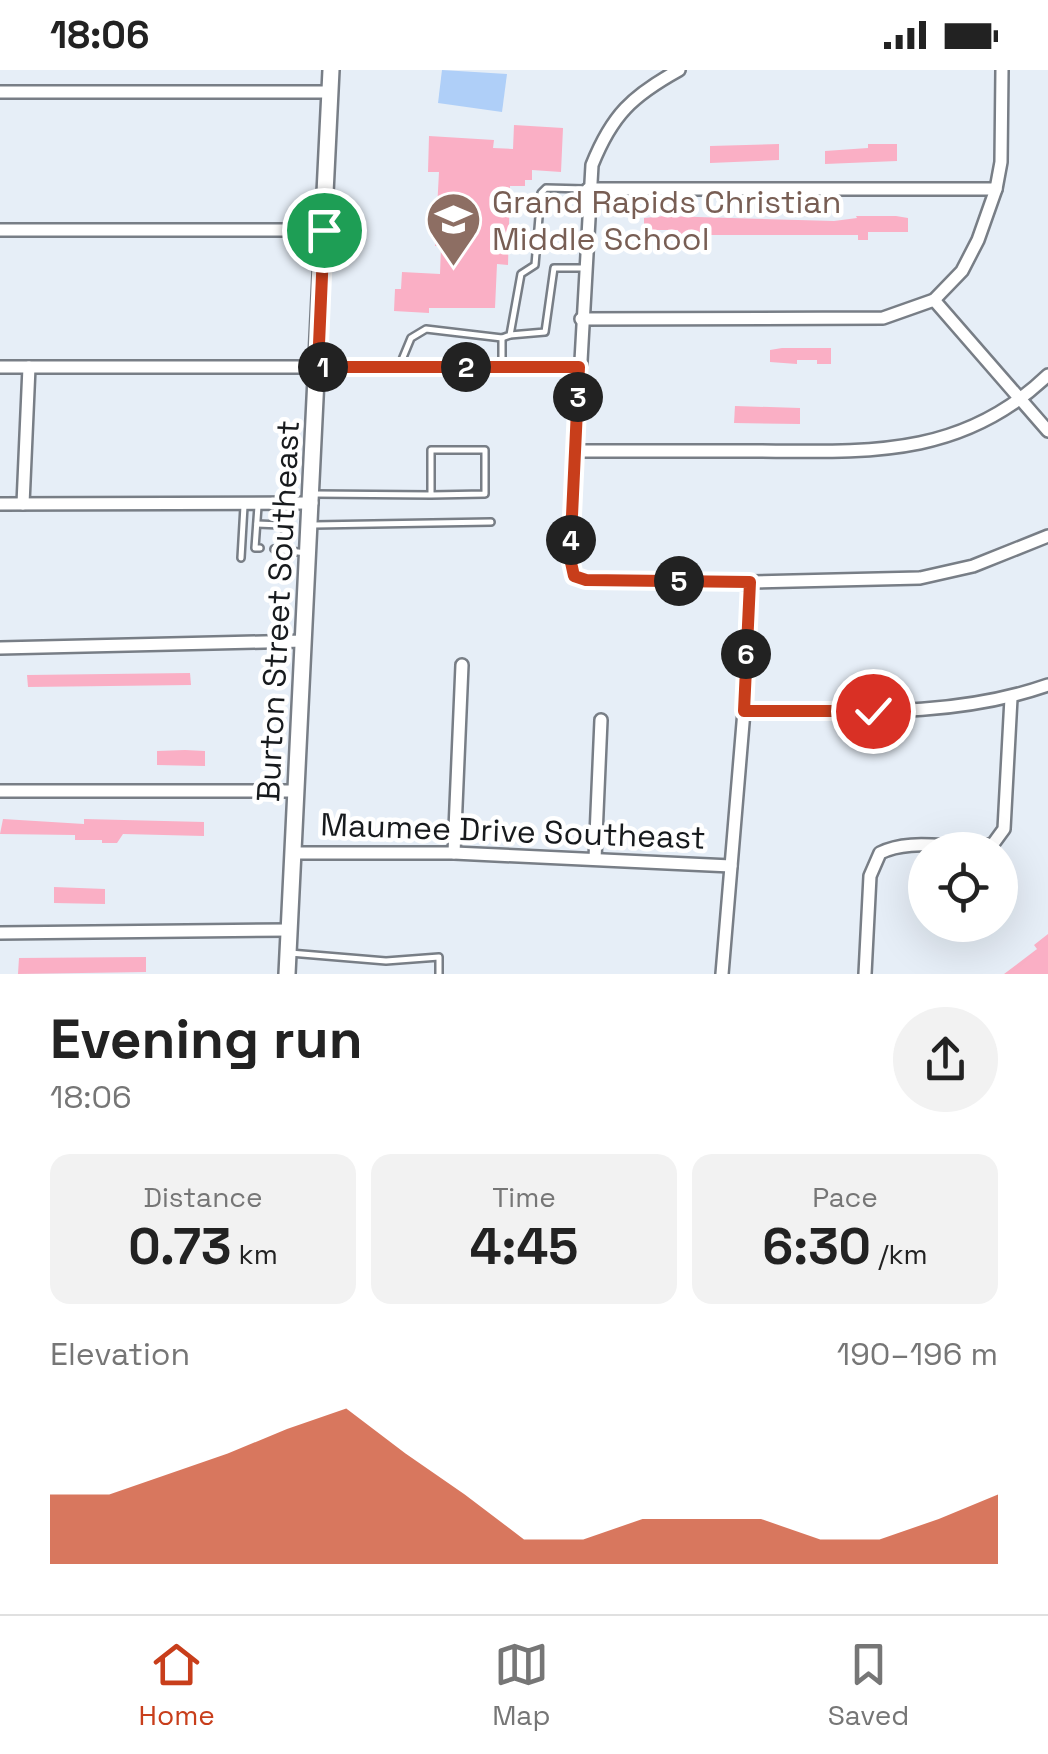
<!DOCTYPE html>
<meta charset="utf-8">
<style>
body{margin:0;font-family:"Space Grotesk",sans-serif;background:#f2f2f2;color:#222;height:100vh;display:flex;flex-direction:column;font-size:38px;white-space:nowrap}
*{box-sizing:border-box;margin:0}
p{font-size:32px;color:#767676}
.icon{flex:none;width:55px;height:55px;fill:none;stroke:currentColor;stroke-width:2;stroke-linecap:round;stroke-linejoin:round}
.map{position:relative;height:904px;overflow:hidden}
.sheet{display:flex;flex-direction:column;background:#fff;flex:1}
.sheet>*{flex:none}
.tools{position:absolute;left:908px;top:762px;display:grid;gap:20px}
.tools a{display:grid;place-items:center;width:110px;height:110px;border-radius:50%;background:#fff;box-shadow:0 10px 40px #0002;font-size:50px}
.pin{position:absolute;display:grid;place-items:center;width:85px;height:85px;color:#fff;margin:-42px;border:5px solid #fff;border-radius:50%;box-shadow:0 2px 10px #0007}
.km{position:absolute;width:50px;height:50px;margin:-25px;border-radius:50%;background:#222;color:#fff;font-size:28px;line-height:50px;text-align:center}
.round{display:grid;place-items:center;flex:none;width:105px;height:105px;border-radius:52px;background:#f2f2f2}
.head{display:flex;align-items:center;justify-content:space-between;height:170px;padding:0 50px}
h1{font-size:55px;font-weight:800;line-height:75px}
.figures{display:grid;grid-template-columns:repeat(3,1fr);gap:15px;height:170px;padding:10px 50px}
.figures div{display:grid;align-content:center;border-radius:20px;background:#f2f2f2;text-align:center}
.figures b{font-size:50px;font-weight:800}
.figures small{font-size:28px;font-weight:400}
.figures p{font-size:28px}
.chart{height:280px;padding:20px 50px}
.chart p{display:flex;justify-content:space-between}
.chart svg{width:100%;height:180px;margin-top:10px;fill:#c83e1b;opacity:.7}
.status{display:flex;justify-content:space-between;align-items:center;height:70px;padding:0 50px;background:#fff;direction:ltr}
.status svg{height:28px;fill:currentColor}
.menu{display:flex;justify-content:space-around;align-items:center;height:140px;border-top:2px solid #e0e0e0;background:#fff;font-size:28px;color:#767676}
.menu a{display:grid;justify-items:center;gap:5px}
.menu .current{color:#c83e1b}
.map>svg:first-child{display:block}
.green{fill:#afcff8}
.building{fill:#faafc5}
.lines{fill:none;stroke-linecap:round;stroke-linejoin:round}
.lane-casing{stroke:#787e86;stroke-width:10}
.street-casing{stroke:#787e86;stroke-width:16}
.secondary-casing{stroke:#787e86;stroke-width:20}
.lane{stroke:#fff;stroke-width:5}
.street{stroke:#fff;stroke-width:11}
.secondary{stroke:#fff;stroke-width:15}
.route-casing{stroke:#fff;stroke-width:20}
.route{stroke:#c83e1b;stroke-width:12}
.labels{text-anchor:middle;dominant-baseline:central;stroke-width:9;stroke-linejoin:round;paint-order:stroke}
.education-label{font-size:32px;fill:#785e54;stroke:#fff;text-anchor:start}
.street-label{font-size:32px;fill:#171a1d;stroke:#fff}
</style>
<div class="status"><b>18:06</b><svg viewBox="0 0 49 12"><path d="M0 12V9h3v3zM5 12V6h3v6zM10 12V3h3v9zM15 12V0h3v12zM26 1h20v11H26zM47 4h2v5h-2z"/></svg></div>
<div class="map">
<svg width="1048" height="904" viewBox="0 0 1048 904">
<rect width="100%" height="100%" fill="#e6eef7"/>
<path class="green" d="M442,0L507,4L502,42L438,33Z"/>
<g class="building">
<path d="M514,55L563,58L561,102L532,100V110H525V116H510L508,195L497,194L495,238H429V243L394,241L395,219H401L402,202L440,204L441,176H435L439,102H428L429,66L494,70L493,78L513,79Z"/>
<path d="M779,74V90L710,93V76Z"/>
<path d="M868,74H897V91L825,94V81L868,78Z"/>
<path d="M664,146L834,151L857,148L856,146H896L908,148V162H868V170H858V165H678V160H644V148Z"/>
<path d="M782,278H831V294H817V290H797V294L770,292V280Z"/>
<path d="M735,336L800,338V354L734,353Z"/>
<path d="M190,603L191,615L28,617L27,605Z"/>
<path d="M185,680L205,681V696L157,695V681Z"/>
<path d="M84,749L204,752V766L123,764L117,773H102V770H75V765L0,764L3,749L84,754Z"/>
<path d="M54,817L105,819V834L54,833Z"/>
<path d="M1048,864V904H1004L1037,879L1034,875Z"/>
<path d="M146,887V902L18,904L19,888Z"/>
</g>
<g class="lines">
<defs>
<g id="lane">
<path d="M510,265L545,262L554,198H584"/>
<path d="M502,295V268"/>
<path d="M399,297L411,268L426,259L502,268L510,265L521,204L535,195L541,123L546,118L585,119"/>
<path d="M315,424L431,425V380H485V424L431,425"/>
<path d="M258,436L255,478H260"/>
<path d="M257,454L281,455L285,459L284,480"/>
<path d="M314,455L491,452"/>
<path d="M274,479L306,483"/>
<path d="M241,488L244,436"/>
<path d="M290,883L386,891L439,887V904"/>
</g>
<g id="street">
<path d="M679,0C632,26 612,45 592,95L570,487L574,506L586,510L750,512L920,508L973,496L1048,466"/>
<path d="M0,22H330"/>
<path d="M588,119H996"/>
<path d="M0,160H324"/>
<path d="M934,230L1048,361"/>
<path d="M581,249L883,248L934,230L962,201L978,170L996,119L1001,92L1002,0"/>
<path d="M0,297H579"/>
<path d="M576,381C637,381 699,381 761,381C870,382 963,387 1048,305"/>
<path d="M0,434L312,433"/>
<path d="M23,434L29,297"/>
<path d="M0,578L304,571"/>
<path d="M744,641C845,641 951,649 1048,615"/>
<path d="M0,721H296"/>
<path d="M293,783H454L731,796"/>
<path d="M454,783L462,595"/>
<path d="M595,789L601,650"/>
<path d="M0,863L290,860"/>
<path d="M722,904L744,641L750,512"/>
<path d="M865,904L870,806L880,783C913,766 957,782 993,774L1004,759L1011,628"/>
</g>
<path id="secondary" d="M287,904L331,0"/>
</defs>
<use href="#lane" class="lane-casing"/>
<use href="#street" class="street-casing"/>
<use href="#secondary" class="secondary-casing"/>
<use href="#lane" class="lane"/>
<use href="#street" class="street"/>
<use href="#secondary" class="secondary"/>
</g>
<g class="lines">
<defs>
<path id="route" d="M324,160L318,297H579L570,488L574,506L586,510L750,512L744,641H873"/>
</defs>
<use href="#route" class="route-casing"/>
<use href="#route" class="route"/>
</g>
<defs>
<symbol id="school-pin" viewBox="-11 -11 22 30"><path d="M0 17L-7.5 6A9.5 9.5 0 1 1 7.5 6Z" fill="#8d6e63" stroke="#fff"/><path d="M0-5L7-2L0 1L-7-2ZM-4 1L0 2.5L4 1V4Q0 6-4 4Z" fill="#fff"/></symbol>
</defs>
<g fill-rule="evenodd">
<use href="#school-pin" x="422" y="118" width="63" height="86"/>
</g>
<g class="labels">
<g class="education-label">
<text x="492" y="132">Grand Rapids Christian<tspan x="492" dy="37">Middle School</tspan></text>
</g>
<g class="street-label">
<text transform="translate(278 541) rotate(-87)">Burton Street Southeast</text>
<text transform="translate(513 761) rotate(2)">Maumee Drive Southeast</text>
</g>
</g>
</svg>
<div class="tools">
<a><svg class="icon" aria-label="locate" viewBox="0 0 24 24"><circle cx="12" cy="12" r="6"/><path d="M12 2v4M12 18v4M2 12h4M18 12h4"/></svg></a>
</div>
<div class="pin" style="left:324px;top:160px;background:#1e9e55"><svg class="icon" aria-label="arrive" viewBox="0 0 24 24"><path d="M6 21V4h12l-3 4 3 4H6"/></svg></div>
<div class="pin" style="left:873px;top:641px;background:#d93025"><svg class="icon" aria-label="check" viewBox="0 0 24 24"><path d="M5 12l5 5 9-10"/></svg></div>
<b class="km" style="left:323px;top:297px">1</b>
<b class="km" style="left:466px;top:297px">2</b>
<b class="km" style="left:578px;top:327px">3</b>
<b class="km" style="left:571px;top:470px">4</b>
<b class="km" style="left:679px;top:511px">5</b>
<b class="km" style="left:746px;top:584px">6</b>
</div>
<section class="sheet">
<div class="head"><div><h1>Evening run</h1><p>18:06</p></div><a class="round"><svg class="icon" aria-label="share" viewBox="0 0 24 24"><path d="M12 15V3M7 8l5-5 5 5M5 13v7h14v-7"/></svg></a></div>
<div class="figures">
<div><p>Distance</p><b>0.73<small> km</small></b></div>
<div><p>Time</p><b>4:45</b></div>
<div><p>Pace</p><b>6:30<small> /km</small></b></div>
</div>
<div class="chart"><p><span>Elevation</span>190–196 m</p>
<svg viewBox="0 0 160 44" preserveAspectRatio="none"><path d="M0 44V27L10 27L20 22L30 17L40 11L50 6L60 17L70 27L80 38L90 38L100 33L110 33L120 33L130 38L140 38L150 33L160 27V44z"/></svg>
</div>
</section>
<nav class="menu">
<a class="current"><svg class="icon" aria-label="home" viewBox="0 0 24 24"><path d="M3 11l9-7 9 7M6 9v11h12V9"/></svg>Home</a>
<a><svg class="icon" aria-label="map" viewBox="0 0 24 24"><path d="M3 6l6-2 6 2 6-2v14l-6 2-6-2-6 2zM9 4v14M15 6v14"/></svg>Map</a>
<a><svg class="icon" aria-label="saved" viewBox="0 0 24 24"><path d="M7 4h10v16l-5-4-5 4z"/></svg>Saved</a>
</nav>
